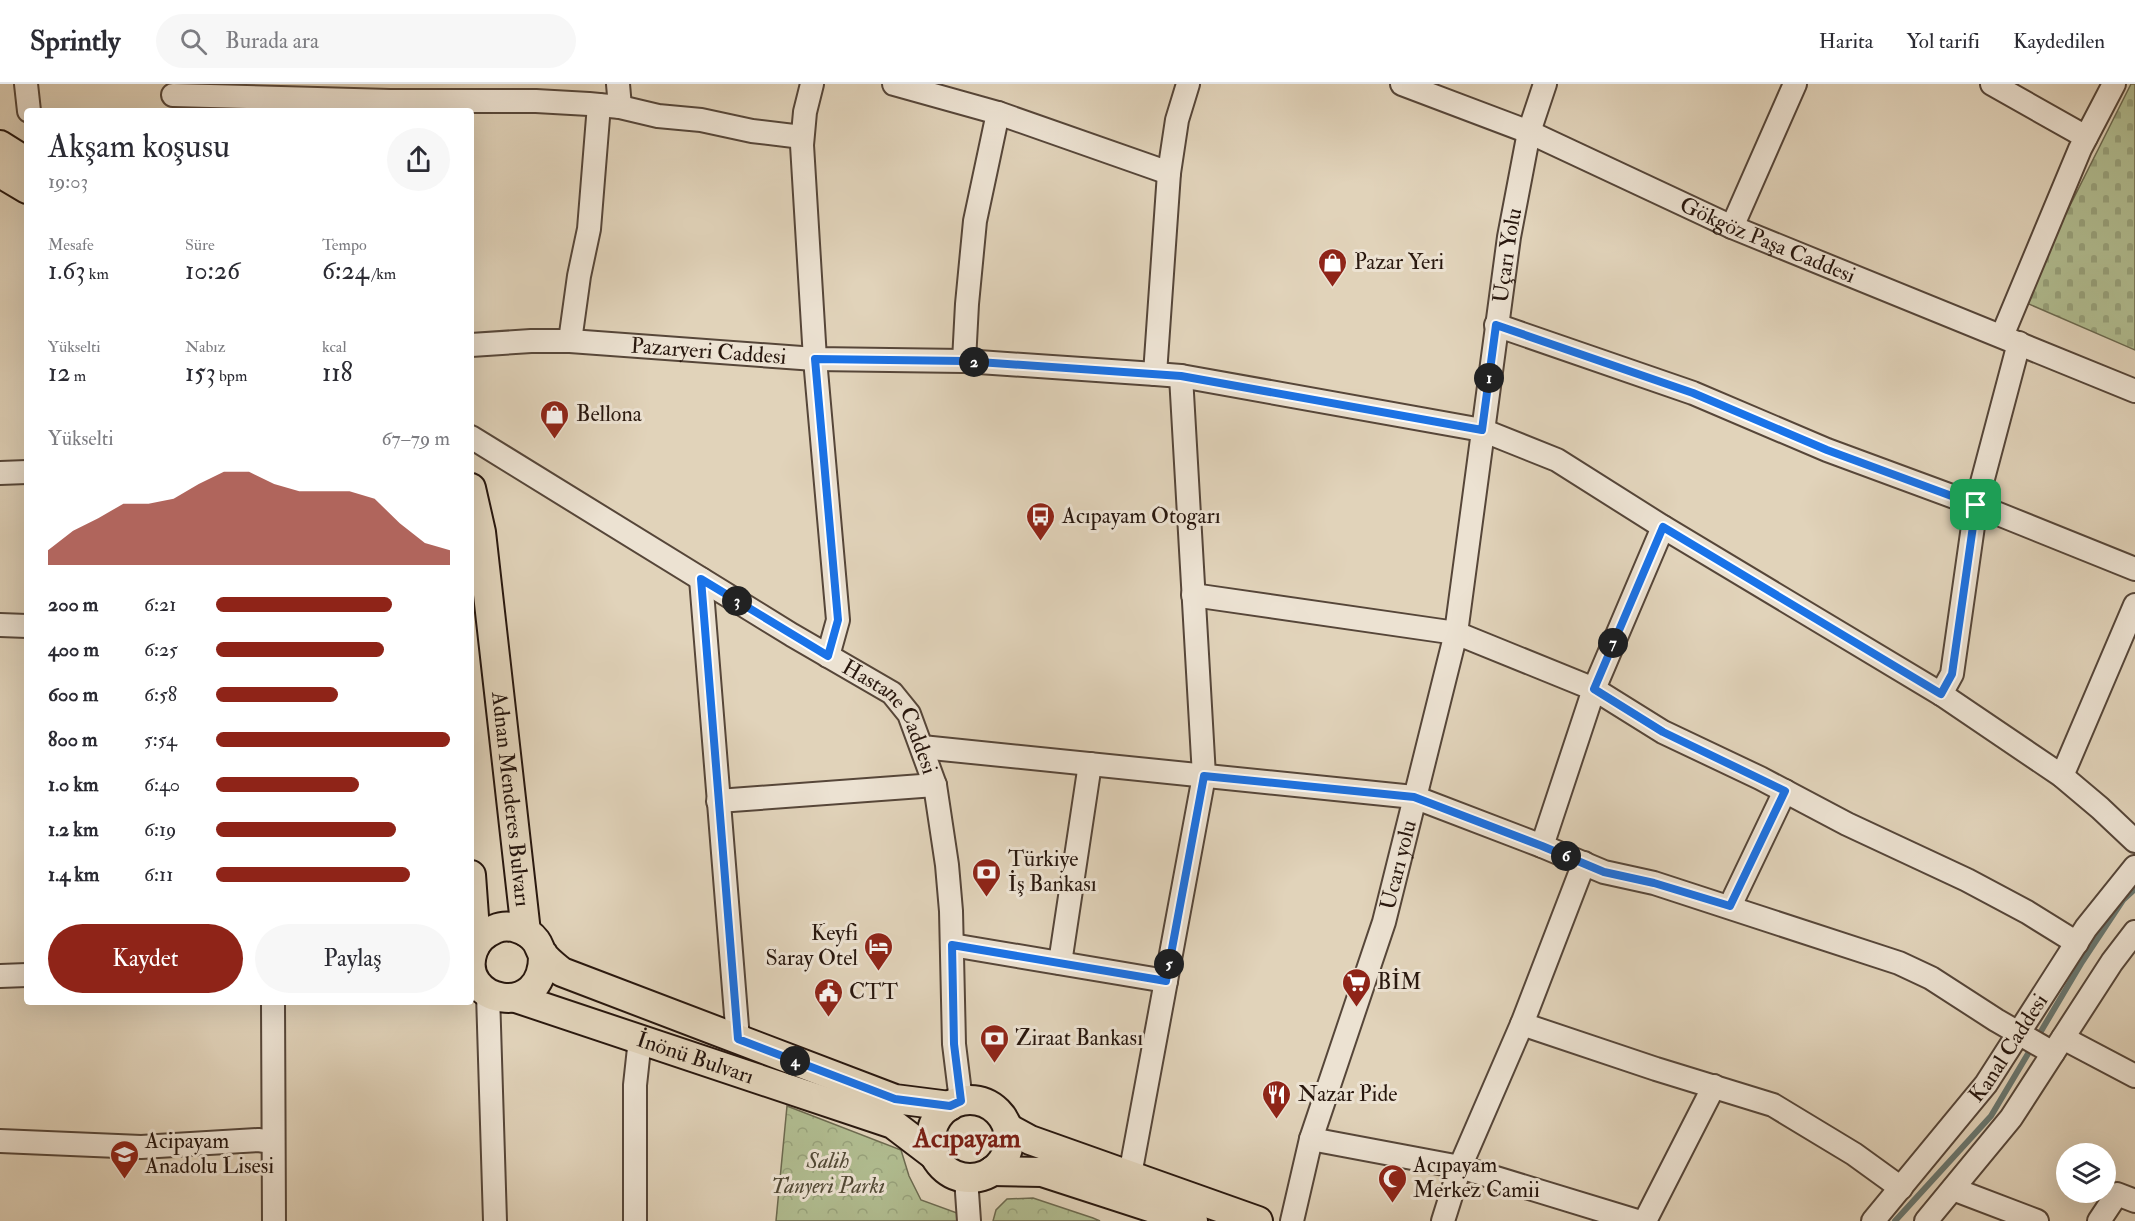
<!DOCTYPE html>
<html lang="tr">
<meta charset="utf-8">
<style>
body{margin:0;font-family:"IM FELL Double Pica",serif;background:#f7f7f7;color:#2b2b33;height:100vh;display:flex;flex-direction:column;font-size:22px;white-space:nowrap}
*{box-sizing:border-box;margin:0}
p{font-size:20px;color:#7c7c81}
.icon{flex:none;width:33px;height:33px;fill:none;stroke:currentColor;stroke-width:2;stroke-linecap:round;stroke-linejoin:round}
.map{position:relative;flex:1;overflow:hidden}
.panel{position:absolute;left:24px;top:24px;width:450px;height:897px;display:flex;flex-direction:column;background:#fff;border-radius:6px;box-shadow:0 6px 24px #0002}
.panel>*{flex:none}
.controls{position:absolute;left:2056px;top:1059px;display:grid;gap:12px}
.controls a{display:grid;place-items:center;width:60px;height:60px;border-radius:50%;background:#fff;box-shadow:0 6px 24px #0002;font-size:30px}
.pin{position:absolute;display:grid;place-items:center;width:51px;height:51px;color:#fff;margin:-26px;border-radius:12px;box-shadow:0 3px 9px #0006}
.km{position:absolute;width:30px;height:30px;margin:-15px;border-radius:50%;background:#222;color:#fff;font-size:16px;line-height:30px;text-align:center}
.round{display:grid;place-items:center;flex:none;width:63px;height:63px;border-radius:32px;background:#f7f7f7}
.head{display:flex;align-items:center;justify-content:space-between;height:102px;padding:0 24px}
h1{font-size:33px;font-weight:600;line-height:45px}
.stats{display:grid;grid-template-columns:repeat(3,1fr);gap:9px;height:102px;padding:6px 24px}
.stats div{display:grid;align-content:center}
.stats b{font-size:26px;font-weight:600}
.stats small{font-size:16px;font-weight:400}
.stats p{font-size:16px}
.chart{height:168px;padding:12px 24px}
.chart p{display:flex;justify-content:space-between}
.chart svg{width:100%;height:108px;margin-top:6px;fill:#8f2418;opacity:.7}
.cta{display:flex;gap:12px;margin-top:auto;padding:12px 24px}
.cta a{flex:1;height:69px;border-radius:36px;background:#8f2418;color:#fff;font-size:24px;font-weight:600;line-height:69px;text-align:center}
.cta a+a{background:#f7f7f7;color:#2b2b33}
ul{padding:0 24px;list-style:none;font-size:20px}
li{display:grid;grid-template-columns:96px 72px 1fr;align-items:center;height:45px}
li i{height:15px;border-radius:8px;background:#8f2418}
header{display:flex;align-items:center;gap:36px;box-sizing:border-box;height:84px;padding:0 30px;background:#fff;border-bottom:2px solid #e1e1e2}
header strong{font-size:28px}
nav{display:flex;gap:33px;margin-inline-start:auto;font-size:21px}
.search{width:420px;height:54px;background:#f7f7f7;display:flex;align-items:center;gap:15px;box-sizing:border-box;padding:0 21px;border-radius:33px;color:#7c7c81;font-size:22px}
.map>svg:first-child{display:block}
.cemetery{fill:url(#cemetery-stones);stroke:#6c6a50;stroke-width:1.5}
.park{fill:url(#park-crowns);stroke:#6c6a50;stroke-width:1.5}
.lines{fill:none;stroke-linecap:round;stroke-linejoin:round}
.stream{stroke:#697770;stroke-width:6}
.minor-casing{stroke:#564639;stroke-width:26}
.major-casing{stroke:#28170e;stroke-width:32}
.minor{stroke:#ece2d2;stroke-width:22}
.major{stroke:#e1d3ba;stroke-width:28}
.route-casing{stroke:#fff;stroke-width:12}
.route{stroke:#1a73e8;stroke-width:8}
.labels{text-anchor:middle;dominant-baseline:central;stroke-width:6;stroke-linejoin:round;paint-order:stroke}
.street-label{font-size:22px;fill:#28170e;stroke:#ece2d2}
.poi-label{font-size:22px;fill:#28170e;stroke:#ece2d2;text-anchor:start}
.park-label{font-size:22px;font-style:italic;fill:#514935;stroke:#ece2d2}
.district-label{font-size:28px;font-weight:bold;fill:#7a1f14;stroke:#ece2d2}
</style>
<header>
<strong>Sprintly</strong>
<div class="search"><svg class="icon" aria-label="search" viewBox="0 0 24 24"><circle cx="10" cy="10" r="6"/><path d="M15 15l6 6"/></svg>Burada ara</div>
<nav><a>Harita</a><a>Yol tarifi</a><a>Kaydedilen</a></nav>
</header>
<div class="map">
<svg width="2135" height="1137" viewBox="0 0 2135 1137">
<defs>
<pattern id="cemetery-stones" width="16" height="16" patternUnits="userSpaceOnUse" patternTransform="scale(1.5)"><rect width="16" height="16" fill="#b1bd91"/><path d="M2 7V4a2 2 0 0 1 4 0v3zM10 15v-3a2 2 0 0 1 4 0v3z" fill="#98a27c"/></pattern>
<pattern id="park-crowns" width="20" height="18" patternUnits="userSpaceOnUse" patternTransform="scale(1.5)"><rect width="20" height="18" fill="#b1bd91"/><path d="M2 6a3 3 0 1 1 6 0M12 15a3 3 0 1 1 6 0" fill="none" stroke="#98a27c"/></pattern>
</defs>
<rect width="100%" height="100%" fill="#e1d3ba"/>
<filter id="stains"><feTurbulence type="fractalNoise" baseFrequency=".00333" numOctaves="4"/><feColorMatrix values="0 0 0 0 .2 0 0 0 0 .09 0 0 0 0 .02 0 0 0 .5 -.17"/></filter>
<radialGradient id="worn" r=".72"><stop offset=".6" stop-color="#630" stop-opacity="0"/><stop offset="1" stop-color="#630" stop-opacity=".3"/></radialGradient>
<path class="cemetery" d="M2131,0H2135V266L2022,217Z"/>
<g class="park">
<path d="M787,1022L901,1066L909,1092L921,1116L957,1129V1137H776Z"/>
<path d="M1033,1114L1093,1134L1100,1137H993L996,1126L1007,1115Z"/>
</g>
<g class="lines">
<g class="stream">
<path d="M2037,954L2082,878L2123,816L2135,805"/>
<path d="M1895,1137L1991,1032L2032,963"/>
</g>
<defs>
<g id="minor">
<path d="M26,0L29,27"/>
<path d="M618,0L620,23"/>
<path d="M812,0L805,28L802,61L815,275L838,536L828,572"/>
<path d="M894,0L998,29L1169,89"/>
<path id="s1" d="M1402,0L1529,48L1732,143L2135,307"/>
<path d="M1992,0L2086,53"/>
<path d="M173,11L390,17H536L589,20L620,23L658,32L701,36L752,47L802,53"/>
<path d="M1732,143L1795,0"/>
<path d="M1496,241L1693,309L1827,366L1976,421L2135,485"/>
<path d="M2002,252L2080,65L2114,0"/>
<path d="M570,257L579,192L589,145L599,21"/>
<path id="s2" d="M471,261L531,257H570L815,275L964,277L1155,290L1181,292L1482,346L1557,376L1663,443L1941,610L2062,692L2100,724L2135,757"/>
<path d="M964,277L967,220L975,137L998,29"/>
<path d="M1155,290L1169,89L1177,36L1188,0"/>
<path id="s3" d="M471,353L792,551L892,609L909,630L935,701L947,781L951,827L954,960L961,1017"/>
<path d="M0,389L27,388"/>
<path d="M701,495L738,955"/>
<path d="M1193,511L1456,549L1594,605L1663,648L1760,694L1847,740L1967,796L2027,828L2077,859"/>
<path d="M0,541L27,542"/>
<path d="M1941,610L1952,590L1976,421L2019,259"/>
<path d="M922,663L1414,713L1542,762L1604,788L1654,799L1899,879L1931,894L1996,936L2053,969"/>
<path d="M2062,692L2135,521"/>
<path d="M718,717L935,701"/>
<path d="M1542,762L1594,605L1663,443"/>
<path d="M1730,822L1785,707"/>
<path d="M952,861L1166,897"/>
<path d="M1060,879L1090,680"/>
<path d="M0,892L27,891"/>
<path d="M488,910L495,1137"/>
<path d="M273,918L274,1137"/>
<path d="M1522,940L1656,985L1773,1021L1854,1070L1901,1104"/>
<path d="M2063,954L2135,992"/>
<path d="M1311,1055L1460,1083L1637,1137"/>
<path d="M0,1057L141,1063L258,1056L273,1058"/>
<path d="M1130,1091L1204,692L1181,292"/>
<path d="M966,1094L969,1137"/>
<path d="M1953,1105L2037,1137"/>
<path d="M635,1137V1001L640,955"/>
<path id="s4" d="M1292,1137L1311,1055L1384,838L1456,549L1509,153L1529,48L1545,0"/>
<path d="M1443,1137L1460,1083L1522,940L1584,779"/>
<path d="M1645,1137L1714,1002"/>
<path id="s5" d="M1873,1137L1986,1000L2086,844L2135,783"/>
<path d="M1926,1137L2011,1034L2112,878L2135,848"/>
<path d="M2099,1137L2117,1110L2135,1117"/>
</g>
<g id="major">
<path d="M0,61L27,78"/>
<path d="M0,89L27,105"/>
<path id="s6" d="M471,404L481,448L526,848"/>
<path d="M471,791L476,860"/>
<path d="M543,870C545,939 455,918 473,867C477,856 484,850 495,845C509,839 527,845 536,857C539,861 540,866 542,869C547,877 556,883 562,888L895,1015L950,1022"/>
<path id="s7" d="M516,914L893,1040L935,1072"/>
<circle cx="970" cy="1055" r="39"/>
<path d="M1008,1044L1030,1056L1258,1137"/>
<path d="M992,1087L1042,1088L1193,1137"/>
</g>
</defs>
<use href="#minor" class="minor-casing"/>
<use href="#major" class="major-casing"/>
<use href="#minor" class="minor"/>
<use href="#major" class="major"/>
</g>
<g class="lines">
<defs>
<path id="route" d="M1496,241L1693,309L1827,366L1976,421L1952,590L1941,610L1663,443L1594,605L1663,648L1785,707L1730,822L1654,799L1604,788L1542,762L1414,713L1204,692L1166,897L952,861L954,960L961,1017L950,1022L895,1015L738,955L701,495L828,572L838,536L815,275L964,277L1181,292L1482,346Z"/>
</defs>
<use href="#route" class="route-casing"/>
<use href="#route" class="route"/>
</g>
<defs>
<symbol id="shop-pin" viewBox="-11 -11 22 30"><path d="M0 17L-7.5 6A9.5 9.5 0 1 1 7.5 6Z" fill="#8f2418" stroke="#ece2d2"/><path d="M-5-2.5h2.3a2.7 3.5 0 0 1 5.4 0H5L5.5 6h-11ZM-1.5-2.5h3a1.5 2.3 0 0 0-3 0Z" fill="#fff"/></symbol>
<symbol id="bus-pin" viewBox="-11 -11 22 30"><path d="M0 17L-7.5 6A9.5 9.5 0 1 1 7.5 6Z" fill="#8f2418" stroke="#ece2d2"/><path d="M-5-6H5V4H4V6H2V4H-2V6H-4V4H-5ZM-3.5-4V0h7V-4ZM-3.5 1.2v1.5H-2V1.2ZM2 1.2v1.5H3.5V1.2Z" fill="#fff"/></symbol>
<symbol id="bank-pin" viewBox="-11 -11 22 30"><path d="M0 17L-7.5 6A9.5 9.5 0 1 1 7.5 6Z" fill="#8f2418" stroke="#ece2d2"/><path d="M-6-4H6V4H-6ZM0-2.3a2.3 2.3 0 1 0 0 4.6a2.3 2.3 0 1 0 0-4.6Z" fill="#fff"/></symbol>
<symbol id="hotel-pin" viewBox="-11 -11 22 30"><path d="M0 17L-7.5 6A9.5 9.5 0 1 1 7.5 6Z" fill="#8f2418" stroke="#ece2d2"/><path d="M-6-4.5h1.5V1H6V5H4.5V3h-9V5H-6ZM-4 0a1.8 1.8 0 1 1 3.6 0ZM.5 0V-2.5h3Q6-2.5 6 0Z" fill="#fff"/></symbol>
<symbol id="supermarket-pin" viewBox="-11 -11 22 30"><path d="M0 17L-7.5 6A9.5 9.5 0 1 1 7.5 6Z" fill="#8f2418" stroke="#ece2d2"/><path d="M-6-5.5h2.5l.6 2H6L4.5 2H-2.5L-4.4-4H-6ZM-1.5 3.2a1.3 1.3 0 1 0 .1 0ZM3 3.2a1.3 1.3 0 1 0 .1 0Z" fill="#fff"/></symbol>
<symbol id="civic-pin" viewBox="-11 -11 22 30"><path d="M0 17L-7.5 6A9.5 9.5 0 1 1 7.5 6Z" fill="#8f2418" stroke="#ece2d2"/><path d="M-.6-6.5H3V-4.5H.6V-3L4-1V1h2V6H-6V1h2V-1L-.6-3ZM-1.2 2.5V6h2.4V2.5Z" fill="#fff"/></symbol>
<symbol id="restaurant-pin" viewBox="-11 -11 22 30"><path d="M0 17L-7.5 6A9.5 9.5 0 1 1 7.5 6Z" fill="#8f2418" stroke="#ece2d2"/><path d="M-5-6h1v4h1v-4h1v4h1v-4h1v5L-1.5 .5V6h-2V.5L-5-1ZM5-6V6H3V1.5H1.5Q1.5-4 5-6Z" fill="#fff"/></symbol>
<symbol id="school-pin" viewBox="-11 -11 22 30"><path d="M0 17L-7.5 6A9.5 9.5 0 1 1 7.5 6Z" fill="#8f2418" stroke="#ece2d2"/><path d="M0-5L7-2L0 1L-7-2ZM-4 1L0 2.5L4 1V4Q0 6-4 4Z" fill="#fff"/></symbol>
<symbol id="mosque-pin" viewBox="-11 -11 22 30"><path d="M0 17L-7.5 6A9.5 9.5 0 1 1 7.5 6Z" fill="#8f2418" stroke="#ece2d2"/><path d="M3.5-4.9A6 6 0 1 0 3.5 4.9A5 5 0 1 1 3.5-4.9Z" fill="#fff"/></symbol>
</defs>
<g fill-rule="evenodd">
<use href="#shop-pin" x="1316" y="162" width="33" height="45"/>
<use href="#shop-pin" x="538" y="314" width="33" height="45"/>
<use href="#bus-pin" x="1024" y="416" width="33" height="45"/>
<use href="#bank-pin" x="970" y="772" width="33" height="45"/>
<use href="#hotel-pin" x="862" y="846" width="33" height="45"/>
<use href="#supermarket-pin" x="1340" y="882" width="33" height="45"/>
<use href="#civic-pin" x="812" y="892" width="33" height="45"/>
<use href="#bank-pin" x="978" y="938" width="33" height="45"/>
<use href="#restaurant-pin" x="1260" y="994" width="33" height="45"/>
<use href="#school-pin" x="108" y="1054" width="33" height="45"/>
<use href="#mosque-pin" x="1376" y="1078" width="33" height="45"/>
</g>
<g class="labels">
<g class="street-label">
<text stroke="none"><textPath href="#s1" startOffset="398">Gökgöz Paşa Caddesi</textPath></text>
<text stroke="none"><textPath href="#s4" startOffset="992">Uçarı Yolu</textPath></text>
<text stroke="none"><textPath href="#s2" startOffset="238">Pazaryeri Caddesi</textPath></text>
<text stroke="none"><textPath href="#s3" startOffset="510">Hastane Caddesi</textPath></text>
<text stroke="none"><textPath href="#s6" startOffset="314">Adnan Menderes Bulvarı</textPath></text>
<text stroke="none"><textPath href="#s4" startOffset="372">Ucarı yolu</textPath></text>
<text stroke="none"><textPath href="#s5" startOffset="220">Kanal Caddesi</textPath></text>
<text stroke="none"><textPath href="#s7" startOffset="189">İnönü Bulvarı</textPath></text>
</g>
<g class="poi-label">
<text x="1354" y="178">Pazar Yeri</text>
<text x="576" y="330">Bellona</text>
<text x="1062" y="432">Acıpayam Otogarı</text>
<text x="1008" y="775">Türkiye<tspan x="1008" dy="25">İş Bankası</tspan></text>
<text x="858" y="849" text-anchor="end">Keyfi<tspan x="858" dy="25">Saray Otel</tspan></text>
<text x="1377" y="898">BİM</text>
<text x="849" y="908">CTT</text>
<text x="1015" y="954">Ziraat Bankası</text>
<text x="1298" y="1010">Nazar Pide</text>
<text x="145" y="1057">Acipayam<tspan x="145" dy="25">Anadolu Lisesi</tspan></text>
<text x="1413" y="1081">Acıpayam<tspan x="1413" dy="25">Merkez Camii</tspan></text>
</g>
<g class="park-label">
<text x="828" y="1077">Salih<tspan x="828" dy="25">Tanyeri Parkı</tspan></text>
</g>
<g class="district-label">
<text x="967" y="1054">Acıpayam</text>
</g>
</g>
<rect width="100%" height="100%" filter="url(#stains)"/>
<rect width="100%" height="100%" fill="url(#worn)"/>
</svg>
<div class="controls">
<a><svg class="icon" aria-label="layers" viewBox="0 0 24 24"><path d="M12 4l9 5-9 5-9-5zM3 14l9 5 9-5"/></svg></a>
</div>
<div class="pin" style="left:1976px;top:421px;background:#1e9e55"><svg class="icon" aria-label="arrive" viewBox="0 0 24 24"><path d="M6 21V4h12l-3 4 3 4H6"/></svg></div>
<b class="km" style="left:1489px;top:294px">1</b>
<b class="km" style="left:974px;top:278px">2</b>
<b class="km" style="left:737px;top:517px">3</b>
<b class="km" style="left:795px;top:977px">4</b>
<b class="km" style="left:1169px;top:880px">5</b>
<b class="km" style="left:1566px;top:772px">6</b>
<b class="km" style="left:1613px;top:559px">7</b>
<section class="panel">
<div class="head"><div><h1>Akşam koşusu</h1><p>19:03</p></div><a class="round"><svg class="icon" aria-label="share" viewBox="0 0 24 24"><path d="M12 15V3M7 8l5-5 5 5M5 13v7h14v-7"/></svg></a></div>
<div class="stats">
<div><p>Mesafe</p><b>1.63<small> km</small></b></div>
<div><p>Süre</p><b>10:26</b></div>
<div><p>Tempo</p><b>6:24<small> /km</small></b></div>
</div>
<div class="stats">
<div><p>Yükselti</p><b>12<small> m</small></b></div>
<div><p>Nabız</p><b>153<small> bpm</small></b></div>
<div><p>kcal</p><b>118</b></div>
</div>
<div class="chart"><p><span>Yükselti</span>67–79 m</p>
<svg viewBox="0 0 160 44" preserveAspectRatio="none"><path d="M0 44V38L10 30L20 25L30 19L40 19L50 17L60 11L70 6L80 6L90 11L100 14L110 14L120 14L130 17L140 27L150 35L160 38V44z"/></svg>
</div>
<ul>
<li><b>200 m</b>6:21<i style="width:75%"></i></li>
<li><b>400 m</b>6:25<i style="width:72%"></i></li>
<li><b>600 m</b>6:58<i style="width:52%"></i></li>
<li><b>800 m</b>5:54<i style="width:100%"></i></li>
<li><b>1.0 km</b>6:40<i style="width:61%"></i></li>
<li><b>1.2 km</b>6:19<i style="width:77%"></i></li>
<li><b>1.4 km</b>6:11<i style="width:83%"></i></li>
</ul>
<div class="cta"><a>Kaydet</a><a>Paylaş</a></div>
</section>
</div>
